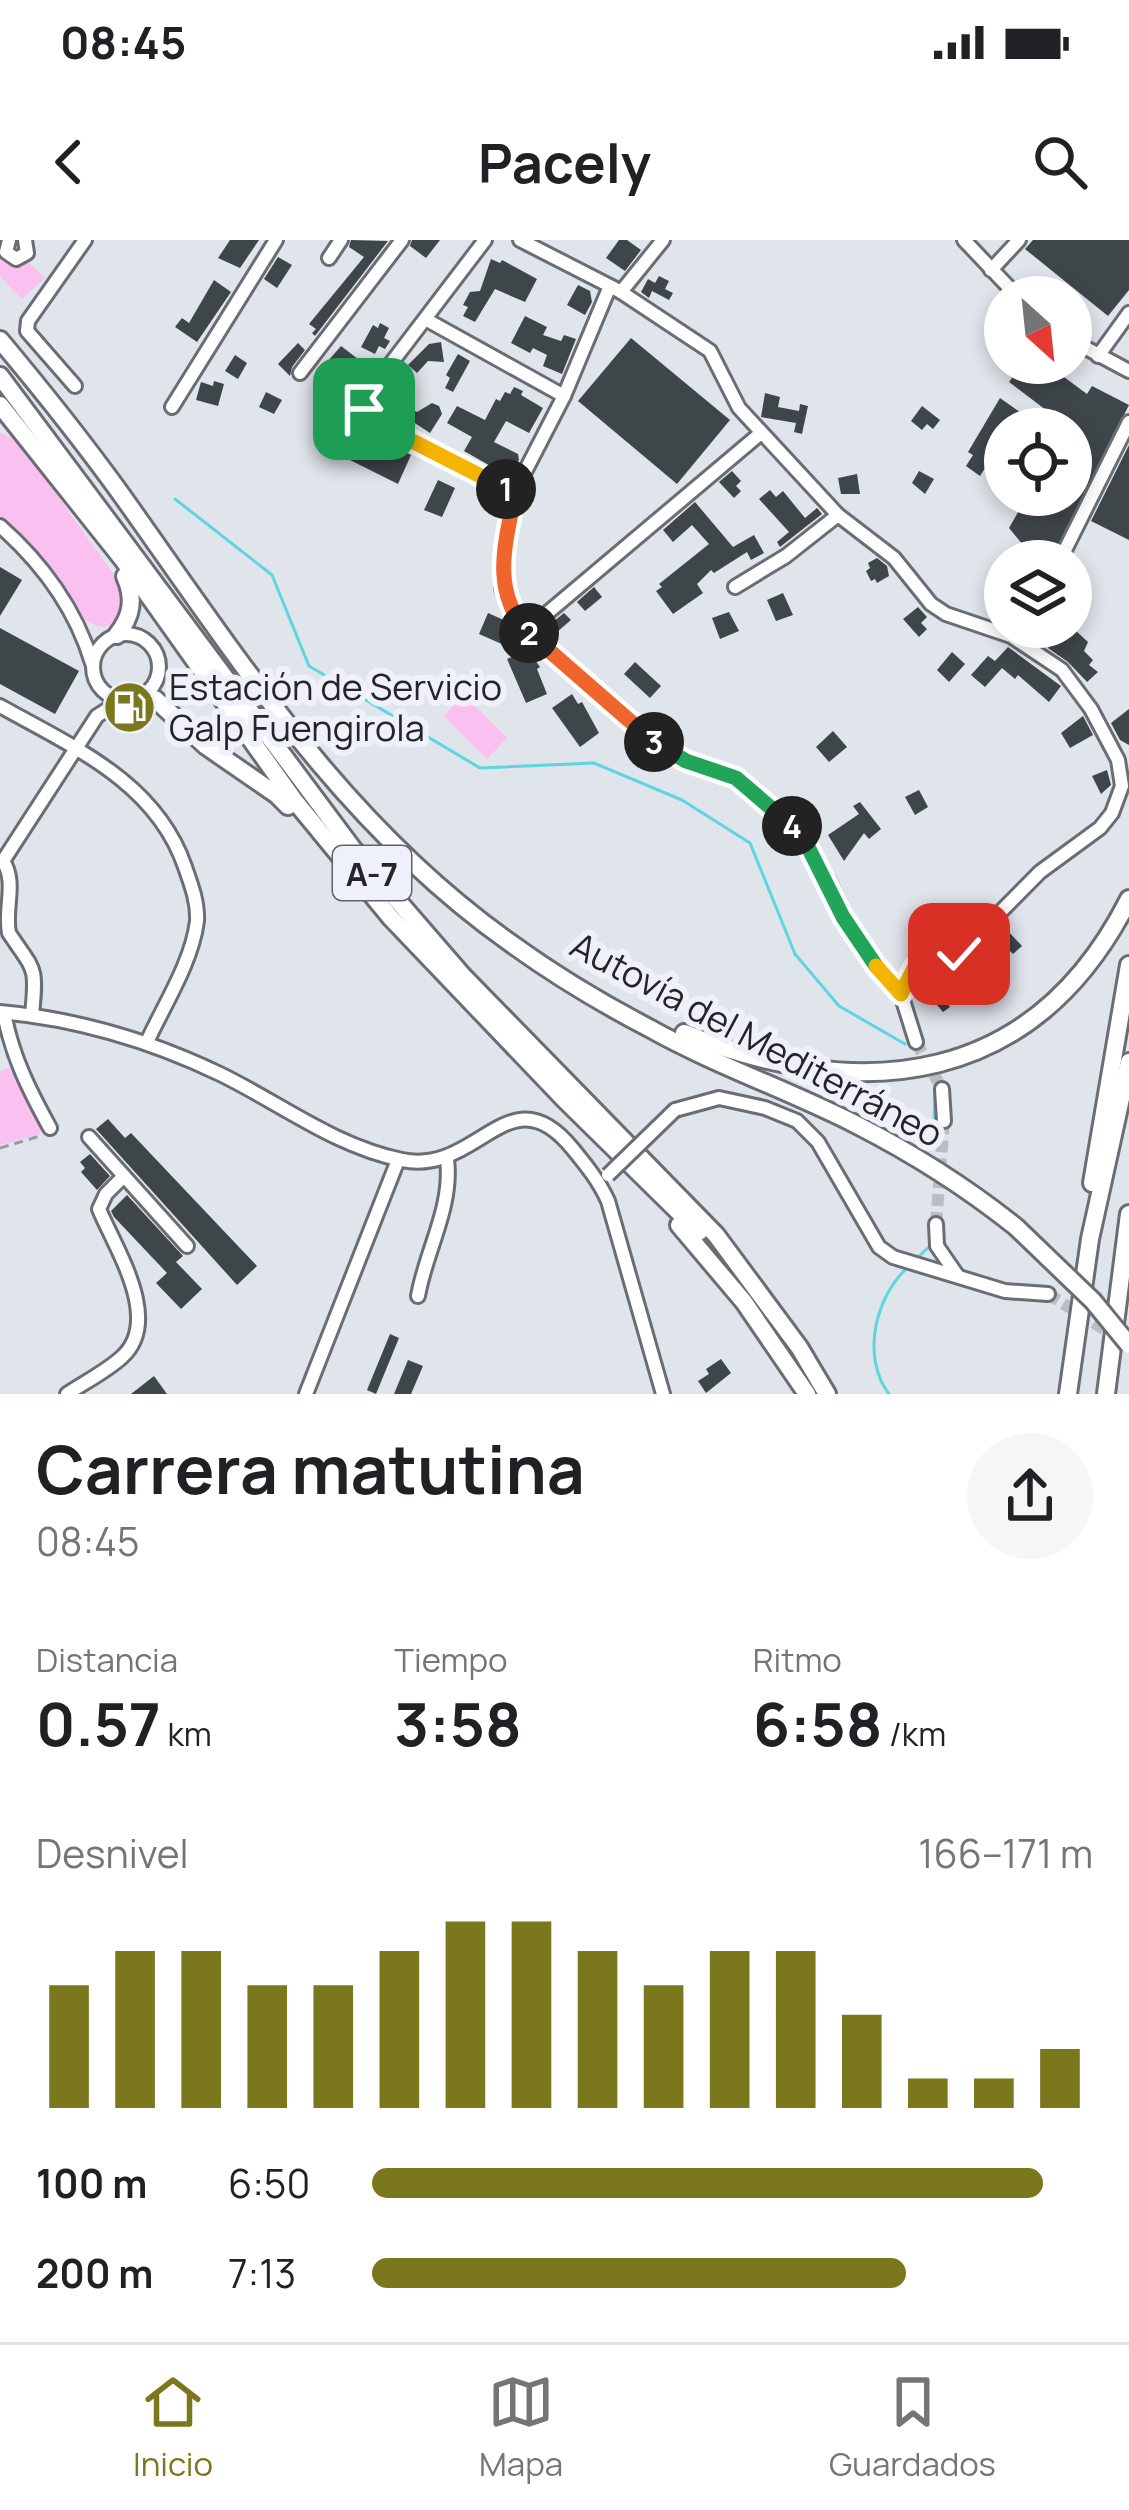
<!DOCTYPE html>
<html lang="es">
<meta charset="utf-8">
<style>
body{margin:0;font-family:Manrope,sans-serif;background:#f6f6f6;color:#202124;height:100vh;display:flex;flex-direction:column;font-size:45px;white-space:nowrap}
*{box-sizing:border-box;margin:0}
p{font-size:39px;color:#757577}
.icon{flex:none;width:66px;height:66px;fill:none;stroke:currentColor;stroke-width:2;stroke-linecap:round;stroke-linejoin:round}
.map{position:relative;height:1154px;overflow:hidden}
.drawer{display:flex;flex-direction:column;background:#fff;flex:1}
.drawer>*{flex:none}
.needle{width:78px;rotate:153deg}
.fabs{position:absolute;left:984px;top:36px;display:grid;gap:24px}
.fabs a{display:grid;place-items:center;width:108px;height:108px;border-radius:50%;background:#fff;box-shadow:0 6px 18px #0003;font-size:60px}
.pin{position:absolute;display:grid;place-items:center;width:102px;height:102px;color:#fff;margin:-51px;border-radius:24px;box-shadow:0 6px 18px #0006}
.km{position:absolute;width:60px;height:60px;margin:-30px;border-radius:50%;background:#222;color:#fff;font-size:33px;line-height:60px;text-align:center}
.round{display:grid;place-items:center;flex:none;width:126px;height:126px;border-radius:63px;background:#f6f6f6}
.headline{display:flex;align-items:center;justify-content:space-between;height:204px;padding:0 36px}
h1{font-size:66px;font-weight:700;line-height:90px}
.metrics{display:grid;grid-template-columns:repeat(3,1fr);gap:18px;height:204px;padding:12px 36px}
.metrics div{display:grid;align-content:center}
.metrics b{font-size:60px;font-weight:700}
.metrics small{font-size:33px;font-weight:400}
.metrics p{font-size:33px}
.chart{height:336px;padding:24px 36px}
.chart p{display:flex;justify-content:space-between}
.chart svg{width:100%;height:216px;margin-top:12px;stroke:#7b771c;stroke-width:6}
ul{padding:0 36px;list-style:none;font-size:39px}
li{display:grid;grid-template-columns:192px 144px 1fr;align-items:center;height:90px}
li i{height:30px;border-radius:15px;background:#7b771c}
.status{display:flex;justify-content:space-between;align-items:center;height:84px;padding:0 60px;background:#fff;direction:ltr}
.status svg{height:33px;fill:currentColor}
header{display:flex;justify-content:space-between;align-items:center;height:156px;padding:0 36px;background:#fff;font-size:54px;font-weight:700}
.tab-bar{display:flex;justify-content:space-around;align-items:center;height:168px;border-top:3px solid #e0e0e0;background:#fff;font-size:33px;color:#757577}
.tab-bar a{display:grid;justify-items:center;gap:6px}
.tab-bar .on{color:#7b771c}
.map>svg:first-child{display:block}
.green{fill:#fac0ef}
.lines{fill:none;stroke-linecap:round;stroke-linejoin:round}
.stream{stroke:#5ed5e0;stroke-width:3}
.building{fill:#3f464a}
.minor-tunnel{stroke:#babec4;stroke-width:12;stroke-dasharray:12 6;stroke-linecap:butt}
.minor-casing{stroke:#6a6d74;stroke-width:18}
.highway-casing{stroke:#6a6d74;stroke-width:22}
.path{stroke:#989ba1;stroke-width:3;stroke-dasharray:9 6;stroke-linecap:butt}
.minor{stroke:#fff;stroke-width:12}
.highway{stroke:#fff;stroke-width:16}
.minor-bridge-casing{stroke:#6a6d74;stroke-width:18;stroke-linecap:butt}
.highway-bridge-casing{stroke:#6a6d74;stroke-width:22;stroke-linecap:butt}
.minor-bridge{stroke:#fff;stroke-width:12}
.highway-bridge{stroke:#fff;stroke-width:16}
.split-1-casing{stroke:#fff;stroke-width:24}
.split-2-casing{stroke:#fff;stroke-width:24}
.split-3-casing{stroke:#fff;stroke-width:24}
.split-4-casing{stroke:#fff;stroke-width:24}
.split-5-casing{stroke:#fff;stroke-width:24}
.split-6-casing{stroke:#fff;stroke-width:24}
.split-1{stroke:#f5b400;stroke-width:15}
.split-2{stroke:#f0652b;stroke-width:15}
.split-3{stroke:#f0652b;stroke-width:15}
.split-4{stroke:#22a559;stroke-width:15}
.split-5{stroke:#22a559;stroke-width:15}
.split-6{stroke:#f5b400;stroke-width:15}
.labels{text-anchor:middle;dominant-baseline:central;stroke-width:12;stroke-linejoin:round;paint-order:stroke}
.shield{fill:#eef1f9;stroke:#616267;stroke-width:3}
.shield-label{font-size:33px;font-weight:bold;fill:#242528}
.poi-label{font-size:36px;fill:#242528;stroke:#eef1f9;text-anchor:start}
.street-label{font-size:36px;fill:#242528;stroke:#eef1f9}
</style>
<div class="status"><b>08:45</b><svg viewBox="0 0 49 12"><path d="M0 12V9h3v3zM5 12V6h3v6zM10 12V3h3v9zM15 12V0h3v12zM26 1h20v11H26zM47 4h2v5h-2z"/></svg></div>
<header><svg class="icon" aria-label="back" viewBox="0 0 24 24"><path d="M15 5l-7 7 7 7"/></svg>Pacely<svg class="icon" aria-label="search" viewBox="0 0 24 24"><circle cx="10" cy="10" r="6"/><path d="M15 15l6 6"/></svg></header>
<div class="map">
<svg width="1129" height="1154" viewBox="0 0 1129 1154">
<rect width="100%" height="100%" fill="#e0e4eb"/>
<g class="green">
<path d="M0,12L11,23H29L45,38L22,59L0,36Z"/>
<path d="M0,193L18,201L117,339C131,367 117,402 84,379L42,320L0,279Z"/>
<path d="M464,455L507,498L487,519L444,476Z"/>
<path d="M11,827L43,885L40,894L0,905V831Z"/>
</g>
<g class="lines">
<g class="stream">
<path d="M175,259L272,335L309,426L480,528L594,523L682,560L750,603L795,714L839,766L905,804"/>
<path d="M934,883L935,852"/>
<path d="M915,1020L930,1006V988"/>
<path d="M889,1154C861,1117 875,1057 908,1027"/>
</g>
</g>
<g class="building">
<path d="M230,0H259L240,28L218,18Z"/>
<path d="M351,0L388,1L315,96L312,93L316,89L309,84L364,17L349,7Z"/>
<path d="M412,0H440L426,18L410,6Z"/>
<path d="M619,0H627L641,10L625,31L606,18Z"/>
<path d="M1033,0H1129V50L1108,76L1025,9Z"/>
<path d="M278,17L292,25L277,48L264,39Z"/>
<path d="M491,19L500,23L502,20L537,39L525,62L495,49L475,82L463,76L468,67L463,65L470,52L480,51Z"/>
<path d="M659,36L669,41L665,49L673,53L669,60L652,51L649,58L641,52L648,39L655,43Z"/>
<path d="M214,40L231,52L197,102L175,87L182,78L189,83Z"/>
<path d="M578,45L590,51L592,62L585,75L567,65Z"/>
<path d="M525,76L547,87L543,95L561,101L564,95L576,99L562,134L543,126L547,115L533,108L530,113L511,103Z"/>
<path d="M380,83L389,88L384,98L390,101L385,109L379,106L375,114L361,107L373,85L378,88Z"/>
<path d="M631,98L730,180L677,244L578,161Z"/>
<path d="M441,102L444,122L428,121L417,133L408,125L429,104Z"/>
<path d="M298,103L305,110L292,127L290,136L278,124Z"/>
<path d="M341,106L358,119L347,132L328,121Z"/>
<path d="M458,114L470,121L453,152L445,148L450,138L446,135Z"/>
<path d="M235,115L247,123L238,139L225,131Z"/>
<path d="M1023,123H1045L1087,154L1092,146L1129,165L1050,321H1036L1009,288L1028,255H1071V189L1009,142Z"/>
<path d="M214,141L224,144L218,166L196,160L201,142L213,146Z"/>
<path d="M392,147L402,151L396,163L417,172L432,163L439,166L442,174L430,193L404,176L402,181L387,174L390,168L383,163Z"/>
<path d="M514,147L523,151L521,155L543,168L529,193L506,181L494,202L518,214L519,220L508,236L464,211L472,197L447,183L457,166L485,180L496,159L500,161L505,152L510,154Z"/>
<path d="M266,152L282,160L274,174L259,167Z"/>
<path d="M765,153L780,157L778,167L799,171L800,164L808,166L802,194L794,192L796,183L761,177Z"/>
<path d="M1000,158L1044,189H1005V237L987,225L980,236L966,226L973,215L968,212Z"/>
<path d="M922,166L940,180L933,189L927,184L922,190L911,181Z"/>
<path d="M345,182L411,215L398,244L332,211Z"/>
<path d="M1129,205V300L1091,281Z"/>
<path d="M732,231L741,241L736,246L741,251L734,258L719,242Z"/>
<path d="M919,231L934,239L925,254L912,243Z"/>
<path d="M857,234L860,254H841L838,238Z"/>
<path d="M438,240L455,248L442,277L424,270Z"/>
<path d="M770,250L776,257L783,251L805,278L817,268L822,274L780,307L777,302L789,292L759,259Z"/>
<path d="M695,262L733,307L754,295L764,313L751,320L747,312L714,333L711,330L697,344L703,353L673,374L656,351L662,347L659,344L709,304L692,285L673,302L663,290Z"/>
<path d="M877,318L887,326L889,336L877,343L875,339L871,341L866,331L870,328L868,323Z"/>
<path d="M0,327L22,340L0,376Z"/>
<path d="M594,347L602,357L585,371L577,362Z"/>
<path d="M783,353L793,375L776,381L767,360Z"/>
<path d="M918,367L927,377L921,383L927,389L919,397L903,379Z"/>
<path d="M729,372L739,391L720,399L712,378Z"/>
<path d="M488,373L506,381L503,388L510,391L504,405L479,394Z"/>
<path d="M564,373L571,380L550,398L543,390Z"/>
<path d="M1061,387L1076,391L1088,402L1084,411L1093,420L1089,425L1098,432L1087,442L1068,422L1048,408Z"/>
<path d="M0,388L79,431L55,474L0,444Z"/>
<path d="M1008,407L1061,446L1049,462L1018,435L1015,439L1002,428L985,447L971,435L988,416L995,421Z"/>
<path d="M528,410L540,427L537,429L547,454L526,463L507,419Z"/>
<path d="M952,412L965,424L949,442L937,430Z"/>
<path d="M635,422L661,446L650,458L624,434Z"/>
<path d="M572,454L578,464L582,462L599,493L580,507L552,468Z"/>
<path d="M1129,469V505L1120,500L1111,483Z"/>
<path d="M1083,476L1093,495L1070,508L1061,493Z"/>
<path d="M833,491L847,507L829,522L816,507Z"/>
<path d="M1107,530L1111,545L1101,554L1092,536Z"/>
<path d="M919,550L928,567L915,575L905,557Z"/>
<path d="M860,562L881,589L869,599L864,593L844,621L828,595L859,574L853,566Z"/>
<path d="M1005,688L1022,706L1013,714L996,697Z"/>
<path d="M936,743L950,759L946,762L950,767L943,772L926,752Z"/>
<path d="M108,879L125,898L131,893L257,1026L237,1045L96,889Z"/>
<path d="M90,914L110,936L97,950L81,932L85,928L80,922Z"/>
<path d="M127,955L183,1016L176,1022L202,1049L181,1069L156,1043L167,1033L114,977L111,971Z"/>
<path d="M390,1094L399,1098L376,1154L367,1150Z"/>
<path d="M721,1119L731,1133L706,1153L698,1141L709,1134L706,1129Z"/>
<path d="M408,1120L423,1126L411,1154H394Z"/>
<path d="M154,1136L167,1154H131Z"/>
</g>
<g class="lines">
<g class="minor-tunnel">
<path d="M916,802L942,849"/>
<path d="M936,984L944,881"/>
<path d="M1048,1054L1118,1098"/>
</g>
<defs>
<g id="minor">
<path d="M9,0L6,12L16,19L27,13L25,0"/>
<path d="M485,0L367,155L364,169L377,183L504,249H516"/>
<path d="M520,0L610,46L621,52L710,111L739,168L838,275L894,318L931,364L946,374L1011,396L1062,430L1091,469L1118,520L1122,546L1112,573L1100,588L1040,632L959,714L929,719L914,728L901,754L894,749L855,696L828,640L796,589L736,538L686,521L656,504L526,391L508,366L502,348L503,321L516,249L564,156L610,46"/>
<path d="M964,0L1018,57"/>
<path d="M329,18L341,0"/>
<path d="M991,30L1019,0"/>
<path d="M621,52L663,0"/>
<path d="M427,80L564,156"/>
<path d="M1071,100L1129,131"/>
<path d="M1098,116L1129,73"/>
<path d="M300,133L402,0"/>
<path d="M75,146L27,91L28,81L85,0"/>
<path d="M172,167L276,0"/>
<path d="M0,286C42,323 76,370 92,423"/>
<path d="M1060,320L1129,182"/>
<path d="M735,347L786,316L838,275"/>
<path d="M526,391L761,193"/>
<circle cx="126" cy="427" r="33"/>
<path d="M0,466C73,507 156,542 185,627C191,644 198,662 197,681C192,722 164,765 147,802"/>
<path d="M3,621L97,476L122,460"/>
<path d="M3,621C17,642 4,669 9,693C35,732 37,725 32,775"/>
<path d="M901,754L916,802"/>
<path d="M0,772C78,779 149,800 220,834C280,863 334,906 402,920C478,936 509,831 572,908C586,925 599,941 608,961L663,1154"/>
<path d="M4,773C12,816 29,850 50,888"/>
<path d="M942,849L944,881"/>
<path d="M675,870L719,858L765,868L797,881L818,902L879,1007L893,1017L1005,1051L1048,1054"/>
<path d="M89,897L187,1006"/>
<path d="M936,984L937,1006L957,1035"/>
<path d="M418,1056C426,1010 453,967 447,919"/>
<path d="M67,1154C85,1142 107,1131 122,1117C163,1080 115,1008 99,969L106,954L124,936"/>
<path d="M306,1154L398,920"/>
</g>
<g id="highway">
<path d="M0,100C41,149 81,199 118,250C236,415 341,583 509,702C553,734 601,763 649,788C715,825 788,850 855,884C912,913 966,947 1016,987"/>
<path d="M0,136L353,609L462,735L716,995L799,1107L827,1154"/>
<path d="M0,165L124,321L294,560L391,678L564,859L699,992"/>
<path d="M117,395C132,376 135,359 125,336"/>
<path d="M141,456L155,459L206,506L277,555L288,566"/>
<path d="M684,793C865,866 1035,845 1129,659"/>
<path d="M1092,943L1129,725"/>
<path d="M679,985L744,1062L807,1154"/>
<path d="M1068,1154L1090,999L1129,822"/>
<path d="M1106,1154L1129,974"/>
</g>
</defs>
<use href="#minor" class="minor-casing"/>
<use href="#highway" class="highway-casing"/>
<path class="path" d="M0,908L40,896"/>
<use href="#minor" class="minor"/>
<use href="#highway" class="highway"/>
<defs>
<path id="minor-bridge" d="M608,935L675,870"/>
<path id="highway-bridge" d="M1016,987L1093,1061L1129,1105"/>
</defs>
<use href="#minor-bridge" class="minor-bridge-casing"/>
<use href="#highway-bridge" class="highway-bridge-casing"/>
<use href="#minor-bridge" class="minor-bridge"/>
<use href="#highway-bridge" class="highway-bridge"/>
</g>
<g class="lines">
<defs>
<path id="split-1" d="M364,169L377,183L506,249"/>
<path id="split-2" d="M506,249H516C506,301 489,351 529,393"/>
<path id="split-3" d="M529,393L654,502"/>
<path id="split-4" d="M654,502L686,521L736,538L792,586"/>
<path id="split-5" d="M792,586L802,595L843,677L876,726"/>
<path id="split-6" d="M876,726L901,754L914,728L922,723L959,714"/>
</defs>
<use href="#split-1" class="split-1-casing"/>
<use href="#split-2" class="split-2-casing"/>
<use href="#split-3" class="split-3-casing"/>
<use href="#split-4" class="split-4-casing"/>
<use href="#split-5" class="split-5-casing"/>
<use href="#split-6" class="split-6-casing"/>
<use href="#split-1" class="split-1"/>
<use href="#split-2" class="split-2"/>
<use href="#split-3" class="split-3"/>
<use href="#split-4" class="split-4"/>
<use href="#split-5" class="split-5"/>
<use href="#split-6" class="split-6"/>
</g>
<defs>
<symbol id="fuel-disc" viewBox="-11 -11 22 22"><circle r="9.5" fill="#7b771c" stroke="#eef1f9"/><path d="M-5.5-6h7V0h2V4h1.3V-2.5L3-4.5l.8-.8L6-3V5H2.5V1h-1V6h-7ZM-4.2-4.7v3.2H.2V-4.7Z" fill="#fff"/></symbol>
</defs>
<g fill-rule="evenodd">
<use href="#fuel-disc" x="100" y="438" width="59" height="59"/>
</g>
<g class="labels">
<rect class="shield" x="333" y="606" width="78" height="54" rx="9"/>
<g class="shield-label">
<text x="372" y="633">A-7</text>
</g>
<g class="poi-label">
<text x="169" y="446">Estación de Servicio<tspan x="169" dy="41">Galp Fuengirola</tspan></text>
</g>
<g class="street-label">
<text transform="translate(757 799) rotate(28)">Autovía del Mediterráneo</text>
</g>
</g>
</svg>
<div class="fabs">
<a><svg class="needle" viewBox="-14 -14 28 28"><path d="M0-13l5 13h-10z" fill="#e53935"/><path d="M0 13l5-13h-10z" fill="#757577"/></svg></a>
<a><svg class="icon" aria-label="locate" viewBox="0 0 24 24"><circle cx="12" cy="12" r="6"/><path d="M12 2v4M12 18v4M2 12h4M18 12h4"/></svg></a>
<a><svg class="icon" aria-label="layers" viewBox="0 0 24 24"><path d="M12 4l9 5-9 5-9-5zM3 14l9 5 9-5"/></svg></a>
</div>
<div class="pin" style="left:364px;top:169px;background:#1e9e55"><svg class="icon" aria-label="arrive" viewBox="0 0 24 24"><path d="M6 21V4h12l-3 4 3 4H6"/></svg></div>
<div class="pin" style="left:959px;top:714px;background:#d93025"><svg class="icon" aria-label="check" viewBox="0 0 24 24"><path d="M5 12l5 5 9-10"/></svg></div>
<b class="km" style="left:506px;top:249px">1</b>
<b class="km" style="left:529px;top:393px">2</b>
<b class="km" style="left:654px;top:502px">3</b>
<b class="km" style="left:792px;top:586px">4</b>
</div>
<section class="drawer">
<div class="headline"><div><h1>Carrera matutina</h1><p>08:45</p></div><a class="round"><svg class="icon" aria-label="share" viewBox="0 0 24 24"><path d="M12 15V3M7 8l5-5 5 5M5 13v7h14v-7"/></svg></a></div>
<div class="metrics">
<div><p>Distancia</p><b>0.57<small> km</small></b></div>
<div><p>Tiempo</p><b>3:58</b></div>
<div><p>Ritmo</p><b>6:58<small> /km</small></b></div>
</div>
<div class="chart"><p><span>Desnivel</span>166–171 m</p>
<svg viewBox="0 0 160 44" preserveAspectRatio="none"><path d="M5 44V19M15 44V12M25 44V12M35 44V19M45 44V19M55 44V12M65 44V6M75 44V6M85 44V12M95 44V19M105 44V12M115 44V12M125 44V25M135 44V38M145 44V38M155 44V32"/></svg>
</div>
<ul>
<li><b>100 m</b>6:50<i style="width:93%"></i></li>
<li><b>200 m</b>7:13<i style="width:74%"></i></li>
</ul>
</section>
<nav class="tab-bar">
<a class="on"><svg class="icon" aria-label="home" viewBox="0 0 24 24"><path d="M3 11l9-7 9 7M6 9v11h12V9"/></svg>Inicio</a>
<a><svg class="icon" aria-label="map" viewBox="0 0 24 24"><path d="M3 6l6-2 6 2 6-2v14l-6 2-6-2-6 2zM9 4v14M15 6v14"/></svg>Mapa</a>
<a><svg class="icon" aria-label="saved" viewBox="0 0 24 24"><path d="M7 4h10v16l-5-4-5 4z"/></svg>Guardados</a>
</nav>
